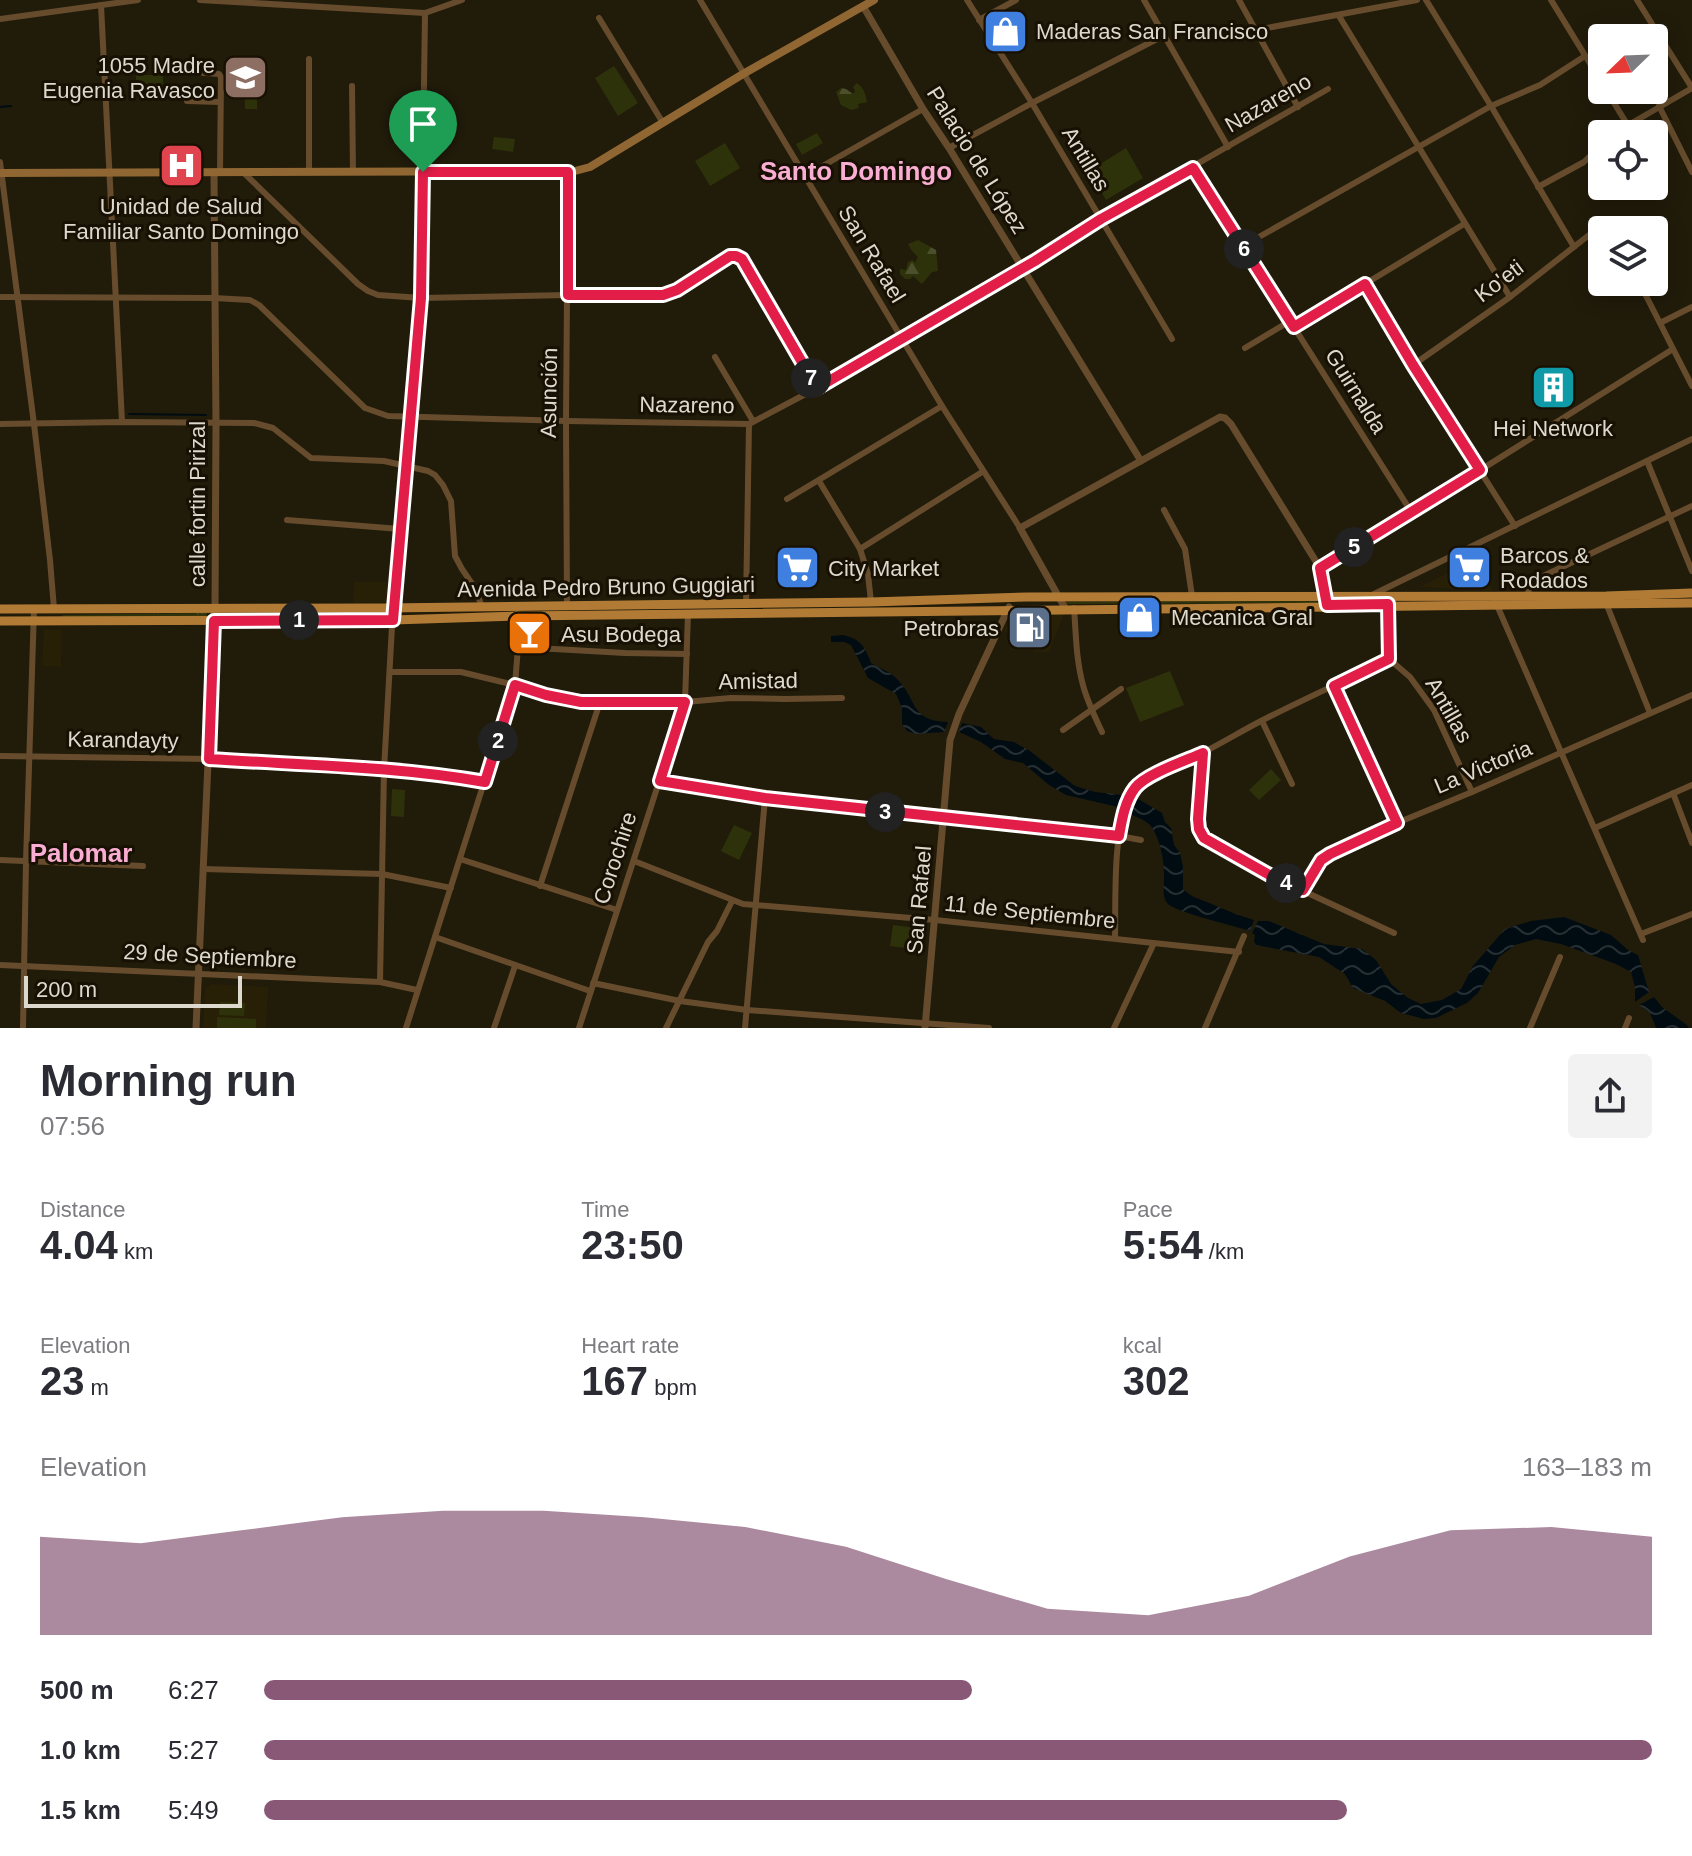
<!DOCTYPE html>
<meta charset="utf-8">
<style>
body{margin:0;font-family:Arial,sans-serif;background:#f2f2f3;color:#2b2b33;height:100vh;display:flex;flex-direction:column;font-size:30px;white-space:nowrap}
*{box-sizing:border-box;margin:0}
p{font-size:26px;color:#7c7c81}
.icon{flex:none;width:44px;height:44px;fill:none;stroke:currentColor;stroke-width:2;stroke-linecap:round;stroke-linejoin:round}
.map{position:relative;height:1028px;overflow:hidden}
.drawer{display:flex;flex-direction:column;background:#fff;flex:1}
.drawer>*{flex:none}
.needle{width:52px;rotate:247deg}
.tools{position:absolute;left:1588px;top:24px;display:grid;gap:16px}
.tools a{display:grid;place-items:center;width:80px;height:80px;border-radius:8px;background:#fff;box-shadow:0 4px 20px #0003;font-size:40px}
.scale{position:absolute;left:24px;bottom:20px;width:218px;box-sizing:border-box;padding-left:8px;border:4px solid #ded9ce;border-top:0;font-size:22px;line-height:28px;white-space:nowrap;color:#ded9ce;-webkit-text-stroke:6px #181103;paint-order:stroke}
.pin{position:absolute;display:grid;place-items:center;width:68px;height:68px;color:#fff;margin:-82px -34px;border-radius:50% 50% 50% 0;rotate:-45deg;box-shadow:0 0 8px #0007}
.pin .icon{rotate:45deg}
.km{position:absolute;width:40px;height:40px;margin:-20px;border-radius:50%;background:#222;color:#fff;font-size:22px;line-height:40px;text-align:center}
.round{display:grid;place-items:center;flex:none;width:84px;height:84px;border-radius:8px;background:#f2f2f3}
.summary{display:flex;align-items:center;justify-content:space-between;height:136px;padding:0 40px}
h1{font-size:44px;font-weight:700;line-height:60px}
.stats{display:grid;grid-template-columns:repeat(3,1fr);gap:12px;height:136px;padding:8px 40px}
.stats div{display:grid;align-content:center}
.stats b{font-size:40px;font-weight:700}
.stats small{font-size:22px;font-weight:400}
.stats p{font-size:22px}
.chart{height:224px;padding:16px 40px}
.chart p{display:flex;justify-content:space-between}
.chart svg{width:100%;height:144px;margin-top:8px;fill:#885876;opacity:.7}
ul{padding:0 40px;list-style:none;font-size:26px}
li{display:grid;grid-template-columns:128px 96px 1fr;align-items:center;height:60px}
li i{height:20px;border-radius:10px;background:#885876}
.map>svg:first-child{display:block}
.built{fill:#281f07}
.grass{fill:url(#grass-tufts)}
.forest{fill:url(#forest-firs)}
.pitch{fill:#2e320a}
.water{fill:url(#water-waves)}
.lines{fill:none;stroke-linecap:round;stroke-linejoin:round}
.stream{stroke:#010c12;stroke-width:2}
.minor{stroke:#664c2d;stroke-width:6}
.tertiary{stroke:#664c2d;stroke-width:7}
.secondary{stroke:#906733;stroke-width:8}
.primary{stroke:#b17b36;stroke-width:9}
.route-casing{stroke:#fff;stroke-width:16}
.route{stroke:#e11d48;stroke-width:10}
.labels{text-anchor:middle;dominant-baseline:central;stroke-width:6;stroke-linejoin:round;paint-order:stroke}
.poi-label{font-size:22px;fill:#ded9ce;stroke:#181103;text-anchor:start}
.street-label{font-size:22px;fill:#ded9ce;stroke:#181103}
.quarter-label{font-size:26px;font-weight:bold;fill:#faaed3;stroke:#181103}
</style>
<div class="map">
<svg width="1692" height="1028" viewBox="0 0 1692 1028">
<defs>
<pattern id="grass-tufts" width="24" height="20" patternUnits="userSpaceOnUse" patternTransform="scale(2)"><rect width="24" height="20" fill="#2e320a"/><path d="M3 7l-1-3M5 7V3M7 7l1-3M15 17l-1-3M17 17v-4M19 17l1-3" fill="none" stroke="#4c4f2c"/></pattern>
<pattern id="forest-firs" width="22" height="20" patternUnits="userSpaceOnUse" patternTransform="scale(2)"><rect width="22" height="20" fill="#2e320a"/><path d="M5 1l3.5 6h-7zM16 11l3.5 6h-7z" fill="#4c4f2c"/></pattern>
<pattern id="water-waves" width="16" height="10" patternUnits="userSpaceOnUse" patternTransform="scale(2)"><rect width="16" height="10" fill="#010c12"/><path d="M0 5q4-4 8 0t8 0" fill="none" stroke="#262f33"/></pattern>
</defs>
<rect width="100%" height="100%" fill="#211b0a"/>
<g class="built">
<path d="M1476,558L1492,591L1420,587Z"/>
<path d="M354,582H390L388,602L353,603Z"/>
<path d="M1064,614L1049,652H1033L1034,646L1004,631L1009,617Z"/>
<path d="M44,629L62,630L61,667L42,666Z"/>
<path d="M211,984L268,987L266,1028H203L205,989Z"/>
</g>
<g class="grass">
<path d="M1317,599V603L1066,604L1065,602Z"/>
<path d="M383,612L384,614L383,615L221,616L220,615Z"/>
<path d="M206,613L207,618H61L63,615Z"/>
</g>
<g class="forest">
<path d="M857,83C864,88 865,93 867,102L858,104L859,108L851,110L841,105L836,92L841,88L846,89L853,94L855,91L853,87Z"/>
<path d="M918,240L936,250L938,271L932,272L922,284L913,276L910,279H905L900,274V269L906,270L908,262L913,260L915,263L918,257L912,251L908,244Z"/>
</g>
<g class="pitch">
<path d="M614,66L638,103L618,116L595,78Z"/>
<path d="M136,75H163V87L136,88Z"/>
<rect x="245" y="87" width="12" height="22"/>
<path d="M817,133L823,143L802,155L796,144Z"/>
<path d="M494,137L515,139L513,152L492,149Z"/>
<path d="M725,143L740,168L710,186L695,161Z"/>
<path d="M1126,148L1143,178L1106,200L1089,171Z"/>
<path d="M1170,671L1184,705L1140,722L1126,688Z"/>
<path d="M1271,769L1281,780L1259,800L1249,790Z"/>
<path d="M392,789L405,790L404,817L391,816Z"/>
<path d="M734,825L752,833L739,860L721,851Z"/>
<path d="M893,925L925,929L922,950L890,946Z"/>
<path d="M220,1002L245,1003L244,1016L219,1015Z"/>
<path d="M217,1017L256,1019V1028H217Z"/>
</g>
<g class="water">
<path d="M843,635C861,639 865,647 871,663C881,669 890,671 898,680C918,701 910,721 948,722L944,732L916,734L907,731L902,724V708L896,694L868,678L851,645L844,642H831V636Z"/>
<path d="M962,723L981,727L994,739L1014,742L1030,751L1075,786L1095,792L1122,795L1118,807L1066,795L1049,785L1023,763L1005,759L981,742L959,732Z"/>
<path d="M1135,797L1162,813L1165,822L1171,828L1174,845L1180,853L1183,867V889C1193,899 1202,899 1214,905C1228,911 1240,916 1254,920L1250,931C1235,926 1174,912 1167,903C1162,897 1164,886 1164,879C1165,863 1160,837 1150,825C1144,819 1135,817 1128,813Z"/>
<path d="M1564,917L1611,935L1628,950L1638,955L1649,992L1635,1002V987L1631,972L1616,964L1561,944L1536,939L1515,945L1499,957L1478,993L1467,1003L1436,1018L1424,1019L1401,1013L1385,1001L1353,988L1345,974L1319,957L1256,945L1254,941L1255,935L1252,933L1258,921H1269L1324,944L1362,949L1376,960L1391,984L1408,998L1421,1004L1442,1000L1461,989L1473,966L1505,929L1531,921Z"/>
<path d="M1654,997L1662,1007L1687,1025L1689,1028H1656L1650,1013L1639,1005Z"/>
</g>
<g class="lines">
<g class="stream">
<path d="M0,107L11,106"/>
<path d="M129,414L206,415"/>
</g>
<g class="minor">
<path d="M200,0L425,13L462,0"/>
<path d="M700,0L942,406L1020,528"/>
<path d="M967,0L1032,103L1172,339"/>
<path d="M1144,0L1228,147"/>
<path d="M1239,0L1298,107"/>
<path d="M1426,0L1491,106L1574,247"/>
<path d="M1551,0L1602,83"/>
<path d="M1637,0L1692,88"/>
<path d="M101,5L122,422"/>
<path d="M1339,16L1510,297"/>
<path d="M599,18L663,123"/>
<path d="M0,19L138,0"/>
<path d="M979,20L1016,0"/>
<path d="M1256,30L1417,0"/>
<path d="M309,59V172"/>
<path d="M179,71L219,74L221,77L220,172"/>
<path d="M352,86L353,172"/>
<path d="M1606,90L1627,124"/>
<path d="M187,101L220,102"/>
<path d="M1659,106L1692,172"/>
<path d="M1613,134L1692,88"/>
<path d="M949,148L1032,103L1163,36"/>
<path d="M0,162L34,424L50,560L54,609"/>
<path d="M1193,168L1412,513"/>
<path d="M243,172L358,284L368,291L378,295L421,298L568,295H663L677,290L730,256L742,259L817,388"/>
<path d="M805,176L923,109"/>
<path d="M1538,187L1584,162L1602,144"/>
<path d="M1243,246L1491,106L1540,85L1585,56"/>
<path d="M1639,282L1692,386"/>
<path d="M1365,284L1413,365L1515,526"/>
<path d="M0,297L214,298L250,300L259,305L365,408L388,416L566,421L749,424L817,388L1035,261L1101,219L1328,89"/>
<path d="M1660,323L1692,307"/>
<path d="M1294,327L1464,224"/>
<path d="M1245,348L1290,321"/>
<path d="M715,357L753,421"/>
<path d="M1413,365L1510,297L1598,228L1606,225L1612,230"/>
<path d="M0,424L122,422L254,423L273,428L311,458L384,461L428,471L435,475L443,485L451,501L455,556L462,569L475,588L482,607"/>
<path d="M1647,461L1692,571"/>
<path d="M819,481L860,549L868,574L871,602"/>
<path d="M787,499L942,406"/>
<path d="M1164,510L1185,549L1192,596"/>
<path d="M287,520L400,529"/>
<path d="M860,549L982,472"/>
<path d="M1320,568L1412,513L1673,349"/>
<path d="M1374,594L1692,439"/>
<path d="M1527,596L1531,584L1541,577L1692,506"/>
<path d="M1496,603L1643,940"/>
<path d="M1606,603L1650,713"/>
<path d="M1388,604L1389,659L1410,677L1434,710L1472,792"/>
<path d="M746,605L749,424"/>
<path d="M567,607L566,421L568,172"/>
<path d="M1074,608C1076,634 1076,660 1083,685C1087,701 1095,717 1102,732"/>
<path d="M518,647L625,653L687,654"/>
<path d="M391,672H461L515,685L564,700L581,702H685L731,698L785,699L842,698"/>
<path d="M1334,686L1397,823"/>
<path d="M1262,721L1292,784"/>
<path d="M1063,730L1121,689"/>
<path d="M1203,753L1198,819L1199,829L1204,838L1273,877L1394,933"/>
<path d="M0,756L209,759L384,770L448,775L485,782"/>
<path d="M660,781L765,798L1119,836L1141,840"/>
<path d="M1673,793L1692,843"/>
<path d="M1595,828L1692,785"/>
<path d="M460,859L617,910"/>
<path d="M0,860L143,866"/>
<path d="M634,861L743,904L935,920L1239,952"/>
<path d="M203,869L382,874L451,888"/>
<path d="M540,886L600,702"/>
<path d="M1303,890L1321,860L1330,854L1397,823L1472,792L1692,695"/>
<path d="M1641,934L1692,914"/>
<path d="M435,937L590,991"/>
<path d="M1115,938C1116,897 1112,830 1131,794C1143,773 1183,763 1204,752C1224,742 1243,730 1263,720C1304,699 1347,680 1389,659"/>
<path d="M0,965L380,982L417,990"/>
<path d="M380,982L384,770L393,608L421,298L425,13"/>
<path d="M593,983L680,1001L747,1010L989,1028"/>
<path d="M23,1028L26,861L34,609"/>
<path d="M406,1028L515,685L518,647V613"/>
<path d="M494,1028L515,966"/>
<path d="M579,1028L685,702L688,613"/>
<path d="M666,1028L708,942L717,931L732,901"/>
<path d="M745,1028L765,798"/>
<path d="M1114,1028L1154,943"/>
<path d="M1205,1028L1244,936"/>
<path d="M1530,1028L1560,957"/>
<path d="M1625,1028L1629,1018"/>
</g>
<g class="tertiary">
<path d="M863,6L923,109L949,148L1141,461"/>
<path d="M1065,608L1020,528L1220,417L1225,418L1231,424L1320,568L1326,599"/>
<path d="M196,1028L215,608L216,424L214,172"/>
<path d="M925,1028L950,740L959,714L1009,607"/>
</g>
<path class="secondary" d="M0,173L575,171L590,167L743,74L874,0"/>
<g class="primary">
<path d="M0,609L384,608L871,602L1027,597L1606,596L1692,593"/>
<path d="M0,621L393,620L518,616C910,610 1301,605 1692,603"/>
</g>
</g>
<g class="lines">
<defs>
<path id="route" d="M1193,168L1294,327L1365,284L1413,365L1480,470L1320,568L1327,605L1388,604L1389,659L1334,686L1397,823L1330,854L1321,860L1303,890L1273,877L1204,838L1199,829L1198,819L1203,753C1185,761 1146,774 1135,788C1125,801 1122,819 1119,836L765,798L660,781L685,702H581L546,695L515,685L485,782C394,766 301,765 209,759L214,621L393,620L421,298L423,172H568V295H663L677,290L730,256H736L742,259L817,388L1035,261L1101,219Z"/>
</defs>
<use href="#route" class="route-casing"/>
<use href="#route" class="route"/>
</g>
<defs>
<symbol id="shop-square" viewBox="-11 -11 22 22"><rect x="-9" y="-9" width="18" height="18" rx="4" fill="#3f7fe0" stroke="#181103"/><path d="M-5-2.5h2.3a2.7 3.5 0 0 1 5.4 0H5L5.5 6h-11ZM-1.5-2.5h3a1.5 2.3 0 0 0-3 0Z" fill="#fff"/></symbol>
<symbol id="school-square" viewBox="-11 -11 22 22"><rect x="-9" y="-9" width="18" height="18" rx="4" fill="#8d6e63" stroke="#181103"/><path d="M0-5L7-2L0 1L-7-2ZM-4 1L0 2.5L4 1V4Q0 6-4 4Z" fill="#fff"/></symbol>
<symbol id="hospital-square" viewBox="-11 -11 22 22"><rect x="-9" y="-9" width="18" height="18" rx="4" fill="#e0444e" stroke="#181103"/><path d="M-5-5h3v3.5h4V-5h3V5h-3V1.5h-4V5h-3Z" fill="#fff"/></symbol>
<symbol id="building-square" viewBox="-11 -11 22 22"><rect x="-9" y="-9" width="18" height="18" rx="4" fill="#0f9aa8" stroke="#181103"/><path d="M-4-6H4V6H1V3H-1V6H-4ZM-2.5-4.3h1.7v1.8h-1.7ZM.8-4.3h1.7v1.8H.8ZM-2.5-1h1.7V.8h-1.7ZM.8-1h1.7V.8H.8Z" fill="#fff"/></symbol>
<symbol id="supermarket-square" viewBox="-11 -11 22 22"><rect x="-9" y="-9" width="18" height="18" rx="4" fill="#3f7fe0" stroke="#181103"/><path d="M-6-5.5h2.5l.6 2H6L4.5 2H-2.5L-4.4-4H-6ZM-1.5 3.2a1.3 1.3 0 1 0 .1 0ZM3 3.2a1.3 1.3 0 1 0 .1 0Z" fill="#fff"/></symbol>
<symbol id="fuel-square" viewBox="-11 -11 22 22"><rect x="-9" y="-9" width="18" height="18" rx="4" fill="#5c6f8a" stroke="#181103"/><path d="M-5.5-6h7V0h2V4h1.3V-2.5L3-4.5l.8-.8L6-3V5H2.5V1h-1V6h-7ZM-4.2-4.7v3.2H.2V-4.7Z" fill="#fff"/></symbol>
<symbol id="bar-square" viewBox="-11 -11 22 22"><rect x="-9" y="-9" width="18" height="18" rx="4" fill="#e8710a" stroke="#181103"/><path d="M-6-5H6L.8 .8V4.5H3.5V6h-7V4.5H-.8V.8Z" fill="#fff"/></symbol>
</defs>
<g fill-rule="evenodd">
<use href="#shop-square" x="980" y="6" width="51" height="51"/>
<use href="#school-square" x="220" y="52" width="51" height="51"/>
<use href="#hospital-square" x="156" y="140" width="51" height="51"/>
<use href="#building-square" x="1528" y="362" width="51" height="51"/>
<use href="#supermarket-square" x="772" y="542" width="51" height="51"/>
<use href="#supermarket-square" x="1444" y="542" width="51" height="51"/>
<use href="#shop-square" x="1114" y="592" width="51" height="51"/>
<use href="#fuel-square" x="1004" y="602" width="51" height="51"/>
<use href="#bar-square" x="504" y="608" width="51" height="51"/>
</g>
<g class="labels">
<g class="poi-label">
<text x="1036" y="31">Maderas San Francisco</text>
<text x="215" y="65" text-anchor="end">1055 Madre<tspan x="215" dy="25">Eugenia Ravasco</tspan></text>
<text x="181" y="206" text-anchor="middle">Unidad de Salud<tspan x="181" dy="25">Familiar Santo Domingo</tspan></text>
<text x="1553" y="428" text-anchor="middle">Hei Network</text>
<text x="1500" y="555">Barcos &amp;<tspan x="1500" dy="25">Rodados</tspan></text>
<text x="828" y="568">City Market</text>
<text x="1171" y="617">Mecanica Gral</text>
<text x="999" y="628" text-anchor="end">Petrobras</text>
<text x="561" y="634">Asu Bodega</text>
</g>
<g class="street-label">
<text transform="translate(1268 103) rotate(-30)">Nazareno</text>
<text transform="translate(1086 159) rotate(59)">Antillas</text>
<text transform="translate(977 160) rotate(58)">Palacio de López</text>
<text transform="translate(872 254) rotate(59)">San Rafael</text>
<text transform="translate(1499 281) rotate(-37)">Ko'eti</text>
<text transform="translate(1356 391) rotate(58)">Guirnalda</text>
<text transform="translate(549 393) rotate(-89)">Asunción</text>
<text transform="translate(687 405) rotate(1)">Nazareno</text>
<text transform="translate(197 504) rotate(-90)">calle fortin Pirizal</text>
<text transform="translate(606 587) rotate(-1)">Avenida Pedro Bruno Guggiari</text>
<text transform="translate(758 681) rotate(-1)">Amistad</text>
<text transform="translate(1449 710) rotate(60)">Antillas</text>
<text transform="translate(123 740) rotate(1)">Karandayty</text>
<text transform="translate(1483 767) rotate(-23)">La Victoria</text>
<text transform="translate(615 858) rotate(-72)">Corochire</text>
<text transform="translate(919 900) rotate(-85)">San Rafael</text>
<text transform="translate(1030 912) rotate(6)">11 de Septiembre</text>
<text transform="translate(210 956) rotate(3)">29 de Septiembre</text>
</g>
<g class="quarter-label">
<text x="856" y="171">Santo Domingo</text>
<text x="81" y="853">Palomar</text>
</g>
</g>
</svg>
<div class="tools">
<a><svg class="needle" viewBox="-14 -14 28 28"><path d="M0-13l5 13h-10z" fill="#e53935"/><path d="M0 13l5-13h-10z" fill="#7c7c81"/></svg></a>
<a><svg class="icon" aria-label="locate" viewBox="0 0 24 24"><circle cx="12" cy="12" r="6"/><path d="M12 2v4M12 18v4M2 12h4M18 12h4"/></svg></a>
<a><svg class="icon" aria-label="layers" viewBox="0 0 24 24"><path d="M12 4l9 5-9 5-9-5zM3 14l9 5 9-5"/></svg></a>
</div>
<div class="scale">200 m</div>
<div class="pin" style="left:423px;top:172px;background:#1e9e55"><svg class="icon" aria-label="arrive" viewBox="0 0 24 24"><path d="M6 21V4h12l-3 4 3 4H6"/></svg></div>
<b class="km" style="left:299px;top:620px">1</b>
<b class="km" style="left:498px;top:741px">2</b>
<b class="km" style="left:885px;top:812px">3</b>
<b class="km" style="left:1286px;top:883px">4</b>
<b class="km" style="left:1354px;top:547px">5</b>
<b class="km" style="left:1244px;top:249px">6</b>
<b class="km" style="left:811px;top:378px">7</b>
</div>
<section class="drawer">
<div class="summary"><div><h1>Morning run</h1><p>07:56</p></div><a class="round"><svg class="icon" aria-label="share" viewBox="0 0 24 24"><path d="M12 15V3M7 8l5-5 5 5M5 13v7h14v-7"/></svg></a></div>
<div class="stats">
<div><p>Distance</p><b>4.04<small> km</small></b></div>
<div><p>Time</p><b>23:50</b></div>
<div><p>Pace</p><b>5:54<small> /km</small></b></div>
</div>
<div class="stats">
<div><p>Elevation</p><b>23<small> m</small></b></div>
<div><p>Heart rate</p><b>167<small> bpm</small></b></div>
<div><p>kcal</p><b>302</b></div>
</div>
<div class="chart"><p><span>Elevation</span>163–183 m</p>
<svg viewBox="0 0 160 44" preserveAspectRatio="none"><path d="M0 44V14L10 16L20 12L30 8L40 6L50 6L60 8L70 11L80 17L90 27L100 36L110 38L120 32L130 20L140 12L150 11L160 14V44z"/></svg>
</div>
<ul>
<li><b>500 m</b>6:27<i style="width:51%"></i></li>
<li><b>1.0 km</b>5:27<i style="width:100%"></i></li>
<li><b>1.5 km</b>5:49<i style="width:78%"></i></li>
</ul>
</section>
